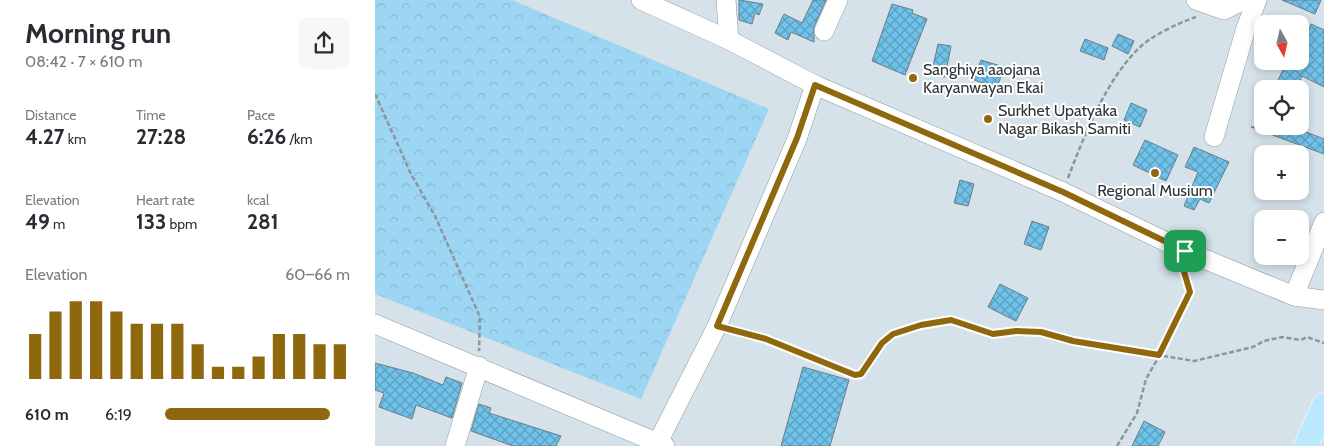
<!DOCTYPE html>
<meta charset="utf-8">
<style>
body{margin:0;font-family:Cabin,sans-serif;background:#f7f7f7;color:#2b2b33;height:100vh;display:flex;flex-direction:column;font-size:19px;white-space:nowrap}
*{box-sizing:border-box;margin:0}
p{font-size:16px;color:#7c7c81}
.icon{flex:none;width:28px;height:28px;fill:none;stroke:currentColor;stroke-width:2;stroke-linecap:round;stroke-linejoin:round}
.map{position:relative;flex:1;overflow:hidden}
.drawer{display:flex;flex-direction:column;background:#fff;width:375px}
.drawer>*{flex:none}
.needle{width:32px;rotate:172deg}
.controls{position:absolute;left:879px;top:15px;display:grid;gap:10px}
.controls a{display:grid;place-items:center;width:55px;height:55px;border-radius:10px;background:#fff;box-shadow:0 2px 8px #0003;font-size:25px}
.pin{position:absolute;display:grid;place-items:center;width:42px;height:42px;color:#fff;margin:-21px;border-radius:10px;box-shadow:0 2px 8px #0006}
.round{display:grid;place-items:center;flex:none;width:52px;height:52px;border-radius:10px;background:#f7f7f7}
.summary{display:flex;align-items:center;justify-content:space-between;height:85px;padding:0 25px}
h1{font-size:28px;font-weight:700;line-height:38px}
.stats{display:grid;grid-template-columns:repeat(3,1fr);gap:8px;height:85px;padding:5px 25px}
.stats div{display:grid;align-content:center}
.stats b{font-size:21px;font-weight:700}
.stats small{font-size:14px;font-weight:400}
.stats p{font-size:14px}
.chart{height:140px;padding:10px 25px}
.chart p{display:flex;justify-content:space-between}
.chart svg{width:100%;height:90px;margin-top:5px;stroke:#8f670d;stroke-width:6}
ul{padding:0 25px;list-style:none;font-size:16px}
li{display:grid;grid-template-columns:80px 60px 1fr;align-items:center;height:38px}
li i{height:12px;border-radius:6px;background:#8f670d}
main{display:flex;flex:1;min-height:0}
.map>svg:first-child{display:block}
.park{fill:url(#park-crowns)}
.building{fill:url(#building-cross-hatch);stroke:#707c82}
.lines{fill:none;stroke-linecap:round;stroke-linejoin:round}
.minor-casing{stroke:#8e9aa1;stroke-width:20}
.major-casing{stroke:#fff;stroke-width:25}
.path{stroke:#8c969b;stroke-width:2.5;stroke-dasharray:5 2.5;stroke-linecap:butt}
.minor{stroke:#fff;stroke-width:19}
.major{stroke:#bbe8fe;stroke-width:24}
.route-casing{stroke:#fff;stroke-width:10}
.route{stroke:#8f670d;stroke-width:6}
.poi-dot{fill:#8f670d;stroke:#fff;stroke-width:2}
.labels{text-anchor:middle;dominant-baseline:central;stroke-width:4;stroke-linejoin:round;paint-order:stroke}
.poi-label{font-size:16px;fill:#2e3336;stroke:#fff;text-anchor:start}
</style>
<main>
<section class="drawer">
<div class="summary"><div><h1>Morning run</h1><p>08:42 · 7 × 610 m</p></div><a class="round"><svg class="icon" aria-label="share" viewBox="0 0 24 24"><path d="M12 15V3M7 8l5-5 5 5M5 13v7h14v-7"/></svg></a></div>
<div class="stats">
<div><p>Distance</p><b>4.27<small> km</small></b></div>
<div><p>Time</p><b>27:28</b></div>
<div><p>Pace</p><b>6:26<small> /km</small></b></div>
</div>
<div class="stats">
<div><p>Elevation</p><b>49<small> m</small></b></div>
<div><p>Heart rate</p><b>133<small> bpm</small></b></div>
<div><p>kcal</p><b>281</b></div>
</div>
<div class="chart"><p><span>Elevation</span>60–66 m</p>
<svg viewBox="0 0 160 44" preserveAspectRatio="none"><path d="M5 44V22M15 44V11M25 44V6M35 44V6M45 44V11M55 44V17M65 44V17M75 44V17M85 44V27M95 44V38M105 44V38M115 44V33M125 44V22M135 44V22M145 44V27M155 44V27"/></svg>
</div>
<ul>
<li><b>610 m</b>6:19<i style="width:89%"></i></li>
</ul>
</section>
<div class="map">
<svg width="949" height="446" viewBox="0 0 949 446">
<defs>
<pattern id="park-crowns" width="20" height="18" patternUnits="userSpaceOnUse" patternTransform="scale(1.25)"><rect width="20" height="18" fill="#9dd6f3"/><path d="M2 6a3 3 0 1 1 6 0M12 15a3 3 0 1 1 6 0" fill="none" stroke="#88b8d1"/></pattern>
<pattern id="building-cross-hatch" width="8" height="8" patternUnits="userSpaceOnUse" patternTransform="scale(1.25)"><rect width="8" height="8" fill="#6fc3eb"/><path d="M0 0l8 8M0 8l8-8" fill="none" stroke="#5c9fbf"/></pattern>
</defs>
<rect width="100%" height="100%" fill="#d5e2e9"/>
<path class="park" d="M0,0H137L394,109L266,399L0,294Z"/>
<g class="building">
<path d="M364,0L388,4L384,15L380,13L377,24L364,20Z"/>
<path d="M438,0H451L439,27V42L416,32L413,40L400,33L409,14L427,23Z"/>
<path d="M907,0H946L940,14Z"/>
<path d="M517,4L538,10L537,13L552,19L530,75L497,61Z"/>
<path d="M936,24L949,30V87L927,76L921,89H899L912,61H925V53Z"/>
<path d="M743,34L759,41L753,54L737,46Z"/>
<path d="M710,39L733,48L729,60L705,51Z"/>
<path d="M563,44L576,46L570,77L556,75Z"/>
<path d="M606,60L629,67L622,88L599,80Z"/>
<path d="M756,103L772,110L765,127L749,120Z"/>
<path d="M916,126L949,139V154L876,127Z"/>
<path d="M770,140L803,155L791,181L758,165Z"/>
<path d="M819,147L854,162L834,203L825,199L819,210L809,206L823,172L810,167Z"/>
<path d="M585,180L599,184L593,206L579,203Z"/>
<path d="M657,221L674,227L666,250L649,244Z"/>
<path d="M625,284L653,298L641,321L613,307Z"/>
<path d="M0,363L38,373L68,385L71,377L87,383L77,418L41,405L37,419L4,407L9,393L0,390Z"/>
<path d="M428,367L474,380L455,446H406Z"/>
<path d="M104,404L116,408L114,413L186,436L181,446H138L96,431Z"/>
<path d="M769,421L790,432L783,446H757Z"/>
</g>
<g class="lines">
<defs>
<g id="minor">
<path d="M266,0L354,40L440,85L688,192L810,251L919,296L949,300"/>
<path d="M351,0L354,40"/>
<path d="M821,0L849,10L869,0"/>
<path d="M449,31L463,0"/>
<path d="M839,137L871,28L882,0"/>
<path d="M919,296L949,222"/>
<path d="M0,324L290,446"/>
<path d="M80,446L104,366"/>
<path d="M281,446L342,326L422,139L440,85"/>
</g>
<path id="major" d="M931,446L949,405"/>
</defs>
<use href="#minor" class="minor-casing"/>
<use href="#major" class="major-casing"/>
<g class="path">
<path d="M0,94L36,174L60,216L105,317L104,351"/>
<path d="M693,178C709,136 731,80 764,48C776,36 805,22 821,17"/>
<path d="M358,329L391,339L480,375L486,374L507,343L518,334L546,325L576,320L618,334L641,331L666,332L698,341L819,361L878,347L889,341L907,337L926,340L932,337L949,343"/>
<path d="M742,446L762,413L771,379L790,346L815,292L807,266"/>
</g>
<use href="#minor" class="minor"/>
<use href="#major" class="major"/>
</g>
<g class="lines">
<defs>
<path id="route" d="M440,85L688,192L810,251L805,258L815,292L784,355L698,341L666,332L641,331L618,334L576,320L546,325L518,334L507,343L486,374L480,375L391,339L342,326L422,138Z"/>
</defs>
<use href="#route" class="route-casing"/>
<use href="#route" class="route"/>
</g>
<g class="poi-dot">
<circle cx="538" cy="78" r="5"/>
<circle cx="613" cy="119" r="5"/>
<circle cx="780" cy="173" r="5"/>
</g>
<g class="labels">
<g class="poi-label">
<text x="548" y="69">Sanghiya aaojana<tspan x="548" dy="18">Karyanwayan Ekai</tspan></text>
<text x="623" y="110">Surkhet Upatyaka<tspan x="623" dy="18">Nagar Bikash Samiti</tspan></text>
<text x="780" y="190" text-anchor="middle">Regional Musium</text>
</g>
</g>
</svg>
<div class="controls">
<a><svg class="needle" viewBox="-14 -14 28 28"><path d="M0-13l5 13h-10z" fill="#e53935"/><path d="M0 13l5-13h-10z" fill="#7c7c81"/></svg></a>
<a><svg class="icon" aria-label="locate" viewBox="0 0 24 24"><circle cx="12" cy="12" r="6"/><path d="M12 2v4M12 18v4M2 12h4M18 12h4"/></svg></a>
<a>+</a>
<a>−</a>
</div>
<div class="pin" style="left:810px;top:251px;background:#1e9e55"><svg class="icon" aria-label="arrive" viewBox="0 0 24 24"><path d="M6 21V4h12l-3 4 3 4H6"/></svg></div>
</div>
</main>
